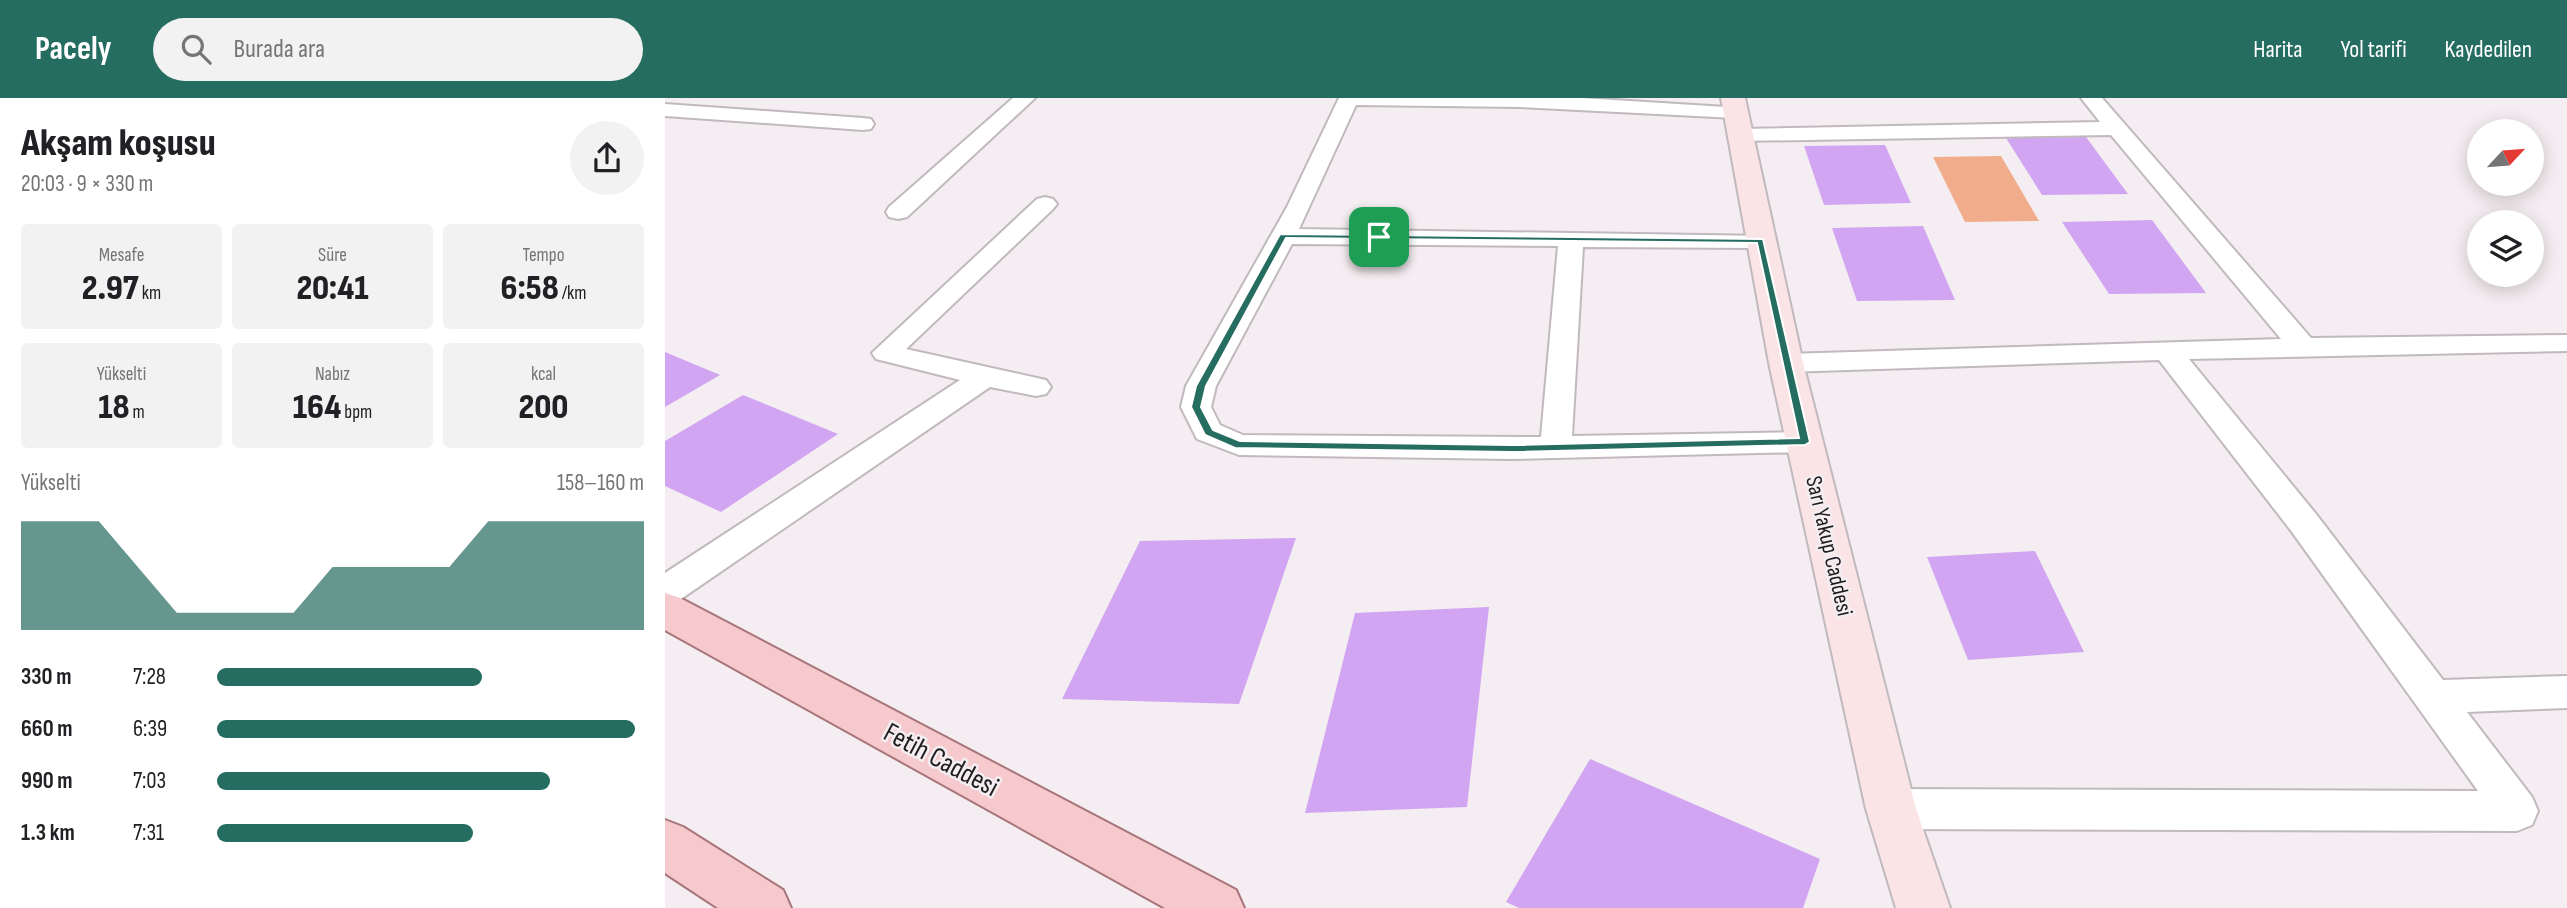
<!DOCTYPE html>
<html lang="tr">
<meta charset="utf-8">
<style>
body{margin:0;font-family:"Sofia Sans Condensed",sans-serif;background:#f2f2f2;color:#202124;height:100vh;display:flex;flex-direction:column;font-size:26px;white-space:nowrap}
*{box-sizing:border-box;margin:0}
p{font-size:23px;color:#757577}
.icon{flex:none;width:38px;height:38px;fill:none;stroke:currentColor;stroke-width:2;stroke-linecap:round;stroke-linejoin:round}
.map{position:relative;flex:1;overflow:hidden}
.drawer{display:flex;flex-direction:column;background:#fff;width:665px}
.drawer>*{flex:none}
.needle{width:46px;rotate:64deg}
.buttons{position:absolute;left:1802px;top:21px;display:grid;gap:14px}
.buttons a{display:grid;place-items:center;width:77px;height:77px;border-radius:50%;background:#fff;box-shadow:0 4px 18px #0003;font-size:35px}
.pin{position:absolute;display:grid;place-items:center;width:60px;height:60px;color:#fff;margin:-30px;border-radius:14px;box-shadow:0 4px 10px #0006}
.round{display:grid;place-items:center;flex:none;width:74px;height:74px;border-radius:37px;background:#f2f2f2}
.headline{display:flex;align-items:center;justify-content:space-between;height:119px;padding:0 21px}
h1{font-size:38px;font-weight:800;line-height:52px}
.figures{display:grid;grid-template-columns:repeat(3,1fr);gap:10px;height:119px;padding:7px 21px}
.figures div{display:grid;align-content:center;border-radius:7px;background:#f2f2f2;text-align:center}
.figures b{font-size:35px;font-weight:800}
.figures small{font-size:19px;font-weight:400}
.figures p{font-size:19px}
.chart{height:196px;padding:14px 21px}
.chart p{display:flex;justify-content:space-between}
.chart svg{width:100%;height:126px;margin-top:7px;fill:#256c61;opacity:.7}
ul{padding:0 21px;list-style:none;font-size:23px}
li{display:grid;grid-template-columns:112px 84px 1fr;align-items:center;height:52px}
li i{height:18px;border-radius:9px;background:#256c61}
header{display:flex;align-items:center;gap:42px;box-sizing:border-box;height:98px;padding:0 35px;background:#256c61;color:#fff}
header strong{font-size:33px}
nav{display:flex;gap:38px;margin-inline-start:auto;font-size:24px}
.search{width:490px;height:63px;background:#f2f2f2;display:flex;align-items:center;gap:18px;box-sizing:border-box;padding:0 24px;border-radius:38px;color:#757577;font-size:26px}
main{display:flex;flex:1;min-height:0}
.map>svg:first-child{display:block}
.green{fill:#f0ac8b}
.building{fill:#d1a5f2}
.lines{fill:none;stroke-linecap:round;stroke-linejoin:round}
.street-casing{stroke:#c0b9bd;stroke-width:4}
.secondary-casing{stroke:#c0b9bd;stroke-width:4}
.primary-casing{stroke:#a77579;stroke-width:4}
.street{fill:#fff;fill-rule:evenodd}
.secondary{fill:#fae4e6;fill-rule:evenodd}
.primary{fill:#f6c9cc;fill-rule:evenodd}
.route{fill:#256c61;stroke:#fff;stroke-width:2;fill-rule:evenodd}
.labels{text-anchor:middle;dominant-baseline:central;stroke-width:5;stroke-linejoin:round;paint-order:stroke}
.street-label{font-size:23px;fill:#1f1c1d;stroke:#f4edf1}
.near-street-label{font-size:28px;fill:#1f1c1d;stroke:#f4edf1}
</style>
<header>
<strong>Pacely</strong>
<div class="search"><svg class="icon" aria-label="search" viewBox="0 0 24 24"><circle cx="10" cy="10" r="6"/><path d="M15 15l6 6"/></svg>Burada ara</div>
<nav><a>Harita</a><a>Yol tarifi</a><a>Kaydedilen</a></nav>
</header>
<main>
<section class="drawer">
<div class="headline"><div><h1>Akşam koşusu</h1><p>20:03 · 9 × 330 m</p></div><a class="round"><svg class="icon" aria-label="share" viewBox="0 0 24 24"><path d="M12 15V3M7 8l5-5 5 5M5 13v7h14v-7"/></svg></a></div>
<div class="figures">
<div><p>Mesafe</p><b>2.97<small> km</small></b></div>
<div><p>Süre</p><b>20:41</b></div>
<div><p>Tempo</p><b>6:58<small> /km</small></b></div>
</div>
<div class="figures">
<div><p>Yükselti</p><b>18<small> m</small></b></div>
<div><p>Nabız</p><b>164<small> bpm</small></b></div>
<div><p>kcal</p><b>200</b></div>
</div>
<div class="chart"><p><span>Yükselti</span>158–160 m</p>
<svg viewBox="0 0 160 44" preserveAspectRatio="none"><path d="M0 44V6L10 6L20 6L30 22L40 38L50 38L60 38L70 38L80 22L90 22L100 22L110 22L120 6L130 6L140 6L150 6L160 6V44z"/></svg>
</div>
<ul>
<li><b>330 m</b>7:28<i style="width:62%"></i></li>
<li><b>660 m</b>6:39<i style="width:98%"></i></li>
<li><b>990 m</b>7:03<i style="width:78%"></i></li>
<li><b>1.3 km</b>7:31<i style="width:60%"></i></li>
</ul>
</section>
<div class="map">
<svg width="1902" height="810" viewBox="0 0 1902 810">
<rect width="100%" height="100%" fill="#f4edf1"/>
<path class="green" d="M1336,58L1374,123L1300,124L1268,59Z"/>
<g class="building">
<path d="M1421,39L1463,96L1377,97L1341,40Z"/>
<path d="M1220,47L1246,105L1159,107L1139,48Z"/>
<path d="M1487,122L1541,195L1444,196L1397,124Z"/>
<path d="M1258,128L1290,202L1192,203L1167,130Z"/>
<path d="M0,254L55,277L0,309Z"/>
<path d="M78,297L173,336L56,414L0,388V343Z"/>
<path d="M631,440L574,606L397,601L475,443Z"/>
<path d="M1370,453L1419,554L1303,562L1262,459Z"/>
<path d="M824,509L802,709L640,715L690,515Z"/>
<path d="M925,661L1155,761L1138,810H854L841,804Z"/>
</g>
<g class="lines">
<defs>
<g id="street">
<path d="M348,0H370L242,119L233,121L224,119L221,114L224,109Z"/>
<path d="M674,0H917L1077,10L1080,14L1077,18L1070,20L855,9L691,7L634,131L1104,138L1107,143L1104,148L1095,150L918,149L907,338L1140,334L1151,337L1156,344L1151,351L1140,354L846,361L574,357L532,341L516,309L521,288L622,109ZM627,146L893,148L876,339L578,337L555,327L546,309L551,288Z"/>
<path d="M1416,0H1437L1646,240L1902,237V253L1524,261L1651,416L1778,582L1902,578V610L1802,614L1867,699L1873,713L1867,727L1852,733L1226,731L1211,725L1205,711L1211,697L1226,691L1813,693L1627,434L1494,262L1121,274L1111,271L1107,265L1111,259L1121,256L1616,241L1446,37L1075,43L1067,42L1064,37L1067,32L1075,31L1435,24Z"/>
<path d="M0,6L198,20L206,21L209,26L206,31L198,32L0,18Z"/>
<path d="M380,99L388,101L392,106L388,111L241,251L381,282L386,289L381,296L371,298L325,289L13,503L0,507V475L295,282L211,261L207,255L372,101Z"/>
</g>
<path id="secondary" d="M1056,0H1080L1138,265L1251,711L1285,810H1231L1201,711L1104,265Z"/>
<g id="primary">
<path d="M0,495L15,500L571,792L579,810H500L0,532Z"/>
<path d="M0,722L18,729L118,792L126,810H53L0,775Z"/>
</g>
</defs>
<use href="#street" class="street-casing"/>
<use href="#secondary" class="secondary-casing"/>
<use href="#primary" class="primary-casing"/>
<use href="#street" class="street"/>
<use href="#secondary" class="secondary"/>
<use href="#primary" class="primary"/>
</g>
<path class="route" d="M615,136L1098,141L1145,344L1140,347L846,354L570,350L540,337L526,309L531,288ZM621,140L1092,145L1134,340L846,347L575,343L548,332L536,309L541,288Z"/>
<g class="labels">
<g class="street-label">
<text transform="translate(1164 448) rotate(77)">Sarı Yakup Caddesi</text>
</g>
<g class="near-street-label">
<text transform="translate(276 662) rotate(28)">Fetih Caddesi</text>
</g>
</g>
</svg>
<div class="buttons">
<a><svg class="needle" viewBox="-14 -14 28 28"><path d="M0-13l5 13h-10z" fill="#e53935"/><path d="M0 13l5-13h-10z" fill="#757577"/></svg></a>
<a><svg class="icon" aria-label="layers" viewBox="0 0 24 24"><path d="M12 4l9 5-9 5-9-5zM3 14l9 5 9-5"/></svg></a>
</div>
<div class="pin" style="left:714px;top:139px;background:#1e9e55"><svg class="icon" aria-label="arrive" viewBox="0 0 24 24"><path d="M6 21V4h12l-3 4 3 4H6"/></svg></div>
</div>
</main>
